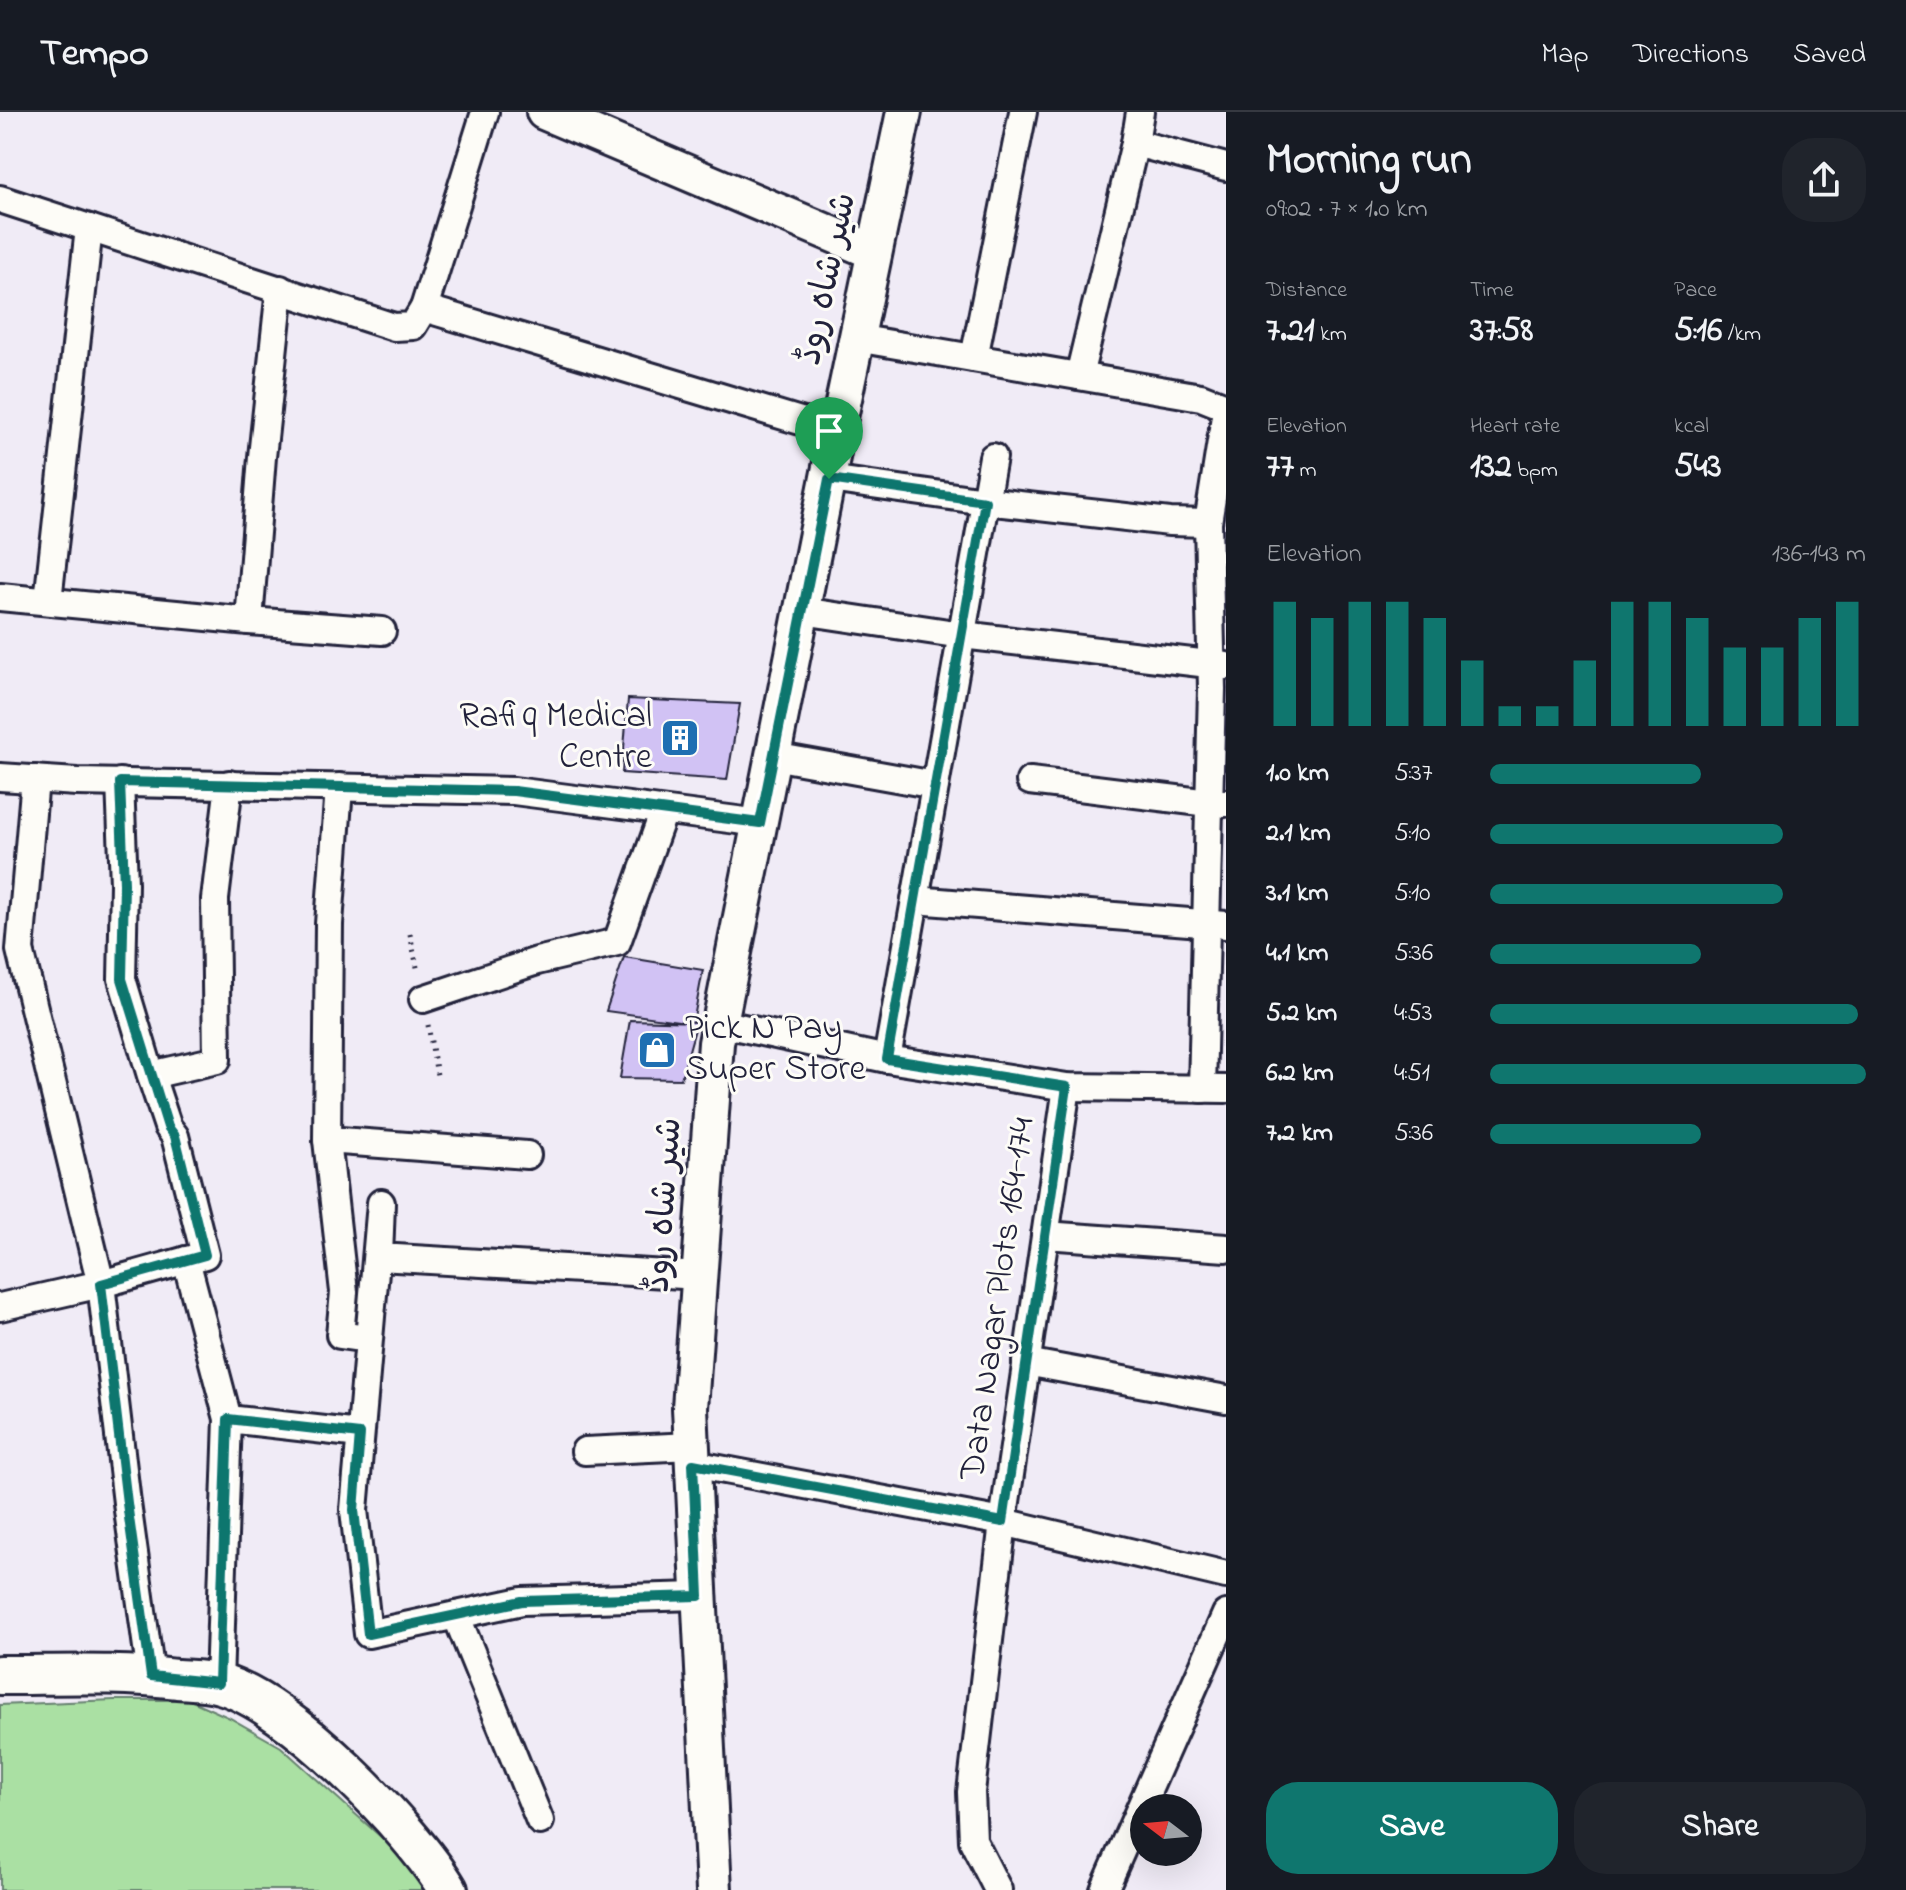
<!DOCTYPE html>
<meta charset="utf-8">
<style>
body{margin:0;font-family:"Indie Flower","Playpen Sans Arabic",sans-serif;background:#20242c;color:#f1f3f6;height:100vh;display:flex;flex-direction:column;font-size:30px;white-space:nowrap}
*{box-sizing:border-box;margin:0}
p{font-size:26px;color:#9ea1a6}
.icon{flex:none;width:44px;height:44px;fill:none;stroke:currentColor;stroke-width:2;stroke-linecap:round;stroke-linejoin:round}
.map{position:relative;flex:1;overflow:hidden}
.side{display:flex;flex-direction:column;background:#171b24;width:680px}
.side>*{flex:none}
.needle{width:52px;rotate:286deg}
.controls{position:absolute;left:1130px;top:1682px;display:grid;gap:16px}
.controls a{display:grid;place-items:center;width:72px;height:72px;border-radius:50%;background:#171b24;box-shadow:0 8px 32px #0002;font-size:40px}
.pin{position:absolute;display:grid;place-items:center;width:68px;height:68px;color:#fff;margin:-82px -34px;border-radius:50% 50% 50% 0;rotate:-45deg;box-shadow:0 0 8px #0007}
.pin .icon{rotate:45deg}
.round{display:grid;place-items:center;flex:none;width:84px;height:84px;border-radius:32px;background:#20242c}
.summary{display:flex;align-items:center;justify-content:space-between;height:136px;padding:0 40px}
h1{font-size:44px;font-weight:700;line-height:60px}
.figures{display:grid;grid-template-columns:repeat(3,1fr);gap:12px;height:136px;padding:8px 40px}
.figures div{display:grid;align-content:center}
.figures b{font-size:34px;font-weight:700}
.figures small{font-size:22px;font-weight:400}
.figures p{font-size:22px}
.chart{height:224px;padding:16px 40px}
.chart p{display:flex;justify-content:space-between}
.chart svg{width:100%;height:144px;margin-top:8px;stroke:#0f766e;stroke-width:6}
.cta{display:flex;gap:16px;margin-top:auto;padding:16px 40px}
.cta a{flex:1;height:92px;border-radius:32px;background:#0f766e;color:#fff;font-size:32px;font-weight:700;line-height:92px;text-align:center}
.cta a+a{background:#20242c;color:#f1f3f6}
ul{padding:0 40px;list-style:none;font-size:26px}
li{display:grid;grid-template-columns:128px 96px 1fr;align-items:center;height:60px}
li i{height:20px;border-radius:10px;background:#0f766e}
header{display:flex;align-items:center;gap:48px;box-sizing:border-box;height:112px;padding:0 40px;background:#171b24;border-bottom:2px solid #363941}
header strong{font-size:38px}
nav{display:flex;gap:44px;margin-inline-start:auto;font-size:28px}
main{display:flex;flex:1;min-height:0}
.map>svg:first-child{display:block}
.green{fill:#aae0a3;stroke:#66816f;stroke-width:2}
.building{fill:#d1c2f4;stroke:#22223b;stroke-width:2}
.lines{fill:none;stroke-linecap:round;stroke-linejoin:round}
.minor-casing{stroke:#22223b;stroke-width:32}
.tertiary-casing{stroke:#22223b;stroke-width:40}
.secondary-casing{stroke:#22223b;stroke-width:44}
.path{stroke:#22223b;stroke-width:5;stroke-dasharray:2 6;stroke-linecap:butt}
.minor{stroke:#fdfcf7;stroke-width:26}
.tertiary{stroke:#fdfcf7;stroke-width:34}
.secondary{stroke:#fdfcf7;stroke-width:38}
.route-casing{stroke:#fff;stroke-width:16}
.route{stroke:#0f766e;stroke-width:10}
.labels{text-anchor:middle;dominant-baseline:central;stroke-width:6;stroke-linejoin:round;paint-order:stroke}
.street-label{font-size:36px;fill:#22223b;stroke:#fdfcf7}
.poi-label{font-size:36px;fill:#22223b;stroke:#fdfcf7;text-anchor:end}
</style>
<header>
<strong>Tempo</strong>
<nav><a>Map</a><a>Directions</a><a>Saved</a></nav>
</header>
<main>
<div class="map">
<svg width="1226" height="1778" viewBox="0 0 1226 1778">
<rect width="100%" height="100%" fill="#f0ebf6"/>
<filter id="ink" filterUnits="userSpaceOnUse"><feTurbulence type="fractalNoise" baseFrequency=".0125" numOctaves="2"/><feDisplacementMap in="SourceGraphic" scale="16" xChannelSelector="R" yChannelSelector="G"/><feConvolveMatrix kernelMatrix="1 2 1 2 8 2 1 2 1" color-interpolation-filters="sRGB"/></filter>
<g filter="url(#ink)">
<path class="green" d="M114,1588H190L230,1606L281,1635L413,1754L424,1778H0V1593Z"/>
<g class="building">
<path d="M628,587L740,592L727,668L622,661Z"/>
<path d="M624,845L703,858L693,911L606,899Z"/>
<path d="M630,908L697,910L681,967L620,966Z"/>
</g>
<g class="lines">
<defs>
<g id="minor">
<path d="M1140,0L1135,31L1226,55"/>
<path d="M0,87L394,215L413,214L424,196L837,320"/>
<path d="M424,196L485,0"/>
<path d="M856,226L1201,285L1226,295"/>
<path d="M974,246L1023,0"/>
<path d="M1079,264L1135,31"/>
<path d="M829,367L985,389L1170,410L1208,411"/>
<path d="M0,485L249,509L382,519"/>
<path d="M48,489L89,116"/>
<path d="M802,499L962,523L1226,554"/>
<path d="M249,509L262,345L280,177"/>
<path d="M773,644L935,673"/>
<path d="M0,665L77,670L514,679L760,711"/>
<path d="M35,667L20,838L101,1172L127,1391L151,1564"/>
<path d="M1030,669L1209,691H1226"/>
<path d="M120,670L124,772L122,867L152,967"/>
<path d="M339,675L329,812L327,1028L344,1180L340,1223L368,1227"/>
<path d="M915,788L1226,813"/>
<path d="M423,887L537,849L617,830L664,699"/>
<path d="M720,911L887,947L1067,975L1226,977"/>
<path d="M887,947L993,345"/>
<path d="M1202,977L1212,577L1208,411L1226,298"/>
<path d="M327,1028L527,1043"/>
<path d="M1045,1123L1226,1136"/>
<path d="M186,1148L228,1307L219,1571"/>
<path d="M0,1195L101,1172L205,1143L175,1024L168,1015L152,967L164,960L217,948L215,787L229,672"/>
<path d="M1026,1250L1226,1287"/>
<path d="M228,1307L360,1322"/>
<path d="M585,1339L692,1334"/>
<path d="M693,1352L1003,1410L1226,1463"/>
<path d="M699,1484L522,1489L368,1522L354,1398L381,1091L379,1145L700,1164"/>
<path d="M456,1503L540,1709"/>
<path d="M998,1778L973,1729L971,1680L1003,1410L1067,975"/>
<path d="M1104,1778L1226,1502"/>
</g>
<g id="tertiary">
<path d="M544,0L874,140"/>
<path d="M714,1778L690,1296L716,931L837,320L904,0"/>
</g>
<path id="secondary" d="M0,1563C59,1563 119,1560 177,1567C191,1568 206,1568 220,1572C289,1590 412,1717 448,1778"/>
</defs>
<use href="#minor" class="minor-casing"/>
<use href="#tertiary" class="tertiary-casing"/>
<use href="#secondary" class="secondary-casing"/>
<g class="path">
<path d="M410,822L418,860"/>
<path d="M428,913L437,963"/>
</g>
<use href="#minor" class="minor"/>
<use href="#tertiary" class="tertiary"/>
<use href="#secondary" class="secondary"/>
</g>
</g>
<g class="lines" filter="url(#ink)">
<defs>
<path id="route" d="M829,367L985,389L887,947L1067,975L1003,1410L693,1352L699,1484L522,1489L368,1522L354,1398L360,1322L228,1307L219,1571L151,1564L127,1391L101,1172L205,1143L175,1024L168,1015L122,867L124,772L120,670L514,679L760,711Z"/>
</defs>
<use href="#route" class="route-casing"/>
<use href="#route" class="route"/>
</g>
<defs>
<symbol id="building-square" viewBox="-11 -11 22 22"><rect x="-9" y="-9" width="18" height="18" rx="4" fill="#1f6fb2" stroke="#fdfcf7"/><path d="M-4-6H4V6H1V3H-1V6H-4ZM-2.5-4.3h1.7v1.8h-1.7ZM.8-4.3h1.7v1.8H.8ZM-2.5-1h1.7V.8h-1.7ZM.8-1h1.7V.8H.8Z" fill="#fff"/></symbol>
<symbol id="shop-square" viewBox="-11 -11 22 22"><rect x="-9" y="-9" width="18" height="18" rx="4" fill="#1f6fb2" stroke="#fdfcf7"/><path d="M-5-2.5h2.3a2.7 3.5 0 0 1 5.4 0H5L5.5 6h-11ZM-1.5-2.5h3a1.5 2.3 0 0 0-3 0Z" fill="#fff"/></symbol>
</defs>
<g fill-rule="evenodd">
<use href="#building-square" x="658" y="604" width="44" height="44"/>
<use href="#shop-square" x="635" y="916" width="44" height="44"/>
</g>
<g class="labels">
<g class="street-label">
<text transform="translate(828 167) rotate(-78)">شیر شاہ روڈ</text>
<text transform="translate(665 1093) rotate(-86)">شیر شاہ روڈ</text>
<text transform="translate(999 1187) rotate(-82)">Data Nagar Plots 164-174</text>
</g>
<g class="poi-label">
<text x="652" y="605">Rafiq Medical<tspan x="652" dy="41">Centre</tspan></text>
<text x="685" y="917" text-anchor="start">Pick N Pay<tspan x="685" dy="41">Super Store</tspan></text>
</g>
</g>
</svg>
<div class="controls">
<a><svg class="needle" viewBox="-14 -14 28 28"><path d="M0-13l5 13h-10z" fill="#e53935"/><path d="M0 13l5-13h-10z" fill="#9ea1a6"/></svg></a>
</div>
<div class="pin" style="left:829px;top:367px;background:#1e9e55"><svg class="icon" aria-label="arrive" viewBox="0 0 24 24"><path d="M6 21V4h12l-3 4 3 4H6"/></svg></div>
</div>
<section class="side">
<div class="summary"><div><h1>Morning run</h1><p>09:02 · 7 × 1.0 km</p></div><a class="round"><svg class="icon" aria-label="share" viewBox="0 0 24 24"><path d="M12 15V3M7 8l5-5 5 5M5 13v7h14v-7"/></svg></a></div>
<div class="figures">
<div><p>Distance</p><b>7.21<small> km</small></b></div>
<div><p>Time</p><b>37:58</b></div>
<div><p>Pace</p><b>5:16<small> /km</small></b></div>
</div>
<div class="figures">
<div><p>Elevation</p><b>77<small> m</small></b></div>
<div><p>Heart rate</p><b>132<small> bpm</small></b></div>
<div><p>kcal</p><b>543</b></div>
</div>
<div class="chart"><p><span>Elevation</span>136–143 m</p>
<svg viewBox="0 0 160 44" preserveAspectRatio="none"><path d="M5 44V6M15 44V11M25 44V6M35 44V6M45 44V11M55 44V24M65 44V38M75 44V38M85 44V24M95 44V6M105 44V6M115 44V11M125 44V20M135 44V20M145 44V11M155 44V6"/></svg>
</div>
<ul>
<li><b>1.0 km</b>5:37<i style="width:56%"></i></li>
<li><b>2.1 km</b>5:10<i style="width:78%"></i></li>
<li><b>3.1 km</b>5:10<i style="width:78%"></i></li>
<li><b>4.1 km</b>5:36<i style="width:56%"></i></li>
<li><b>5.2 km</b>4:53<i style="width:98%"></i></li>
<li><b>6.2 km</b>4:51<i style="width:100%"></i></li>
<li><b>7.2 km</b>5:36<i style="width:56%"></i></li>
</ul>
<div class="cta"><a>Save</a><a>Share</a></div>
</section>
</main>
